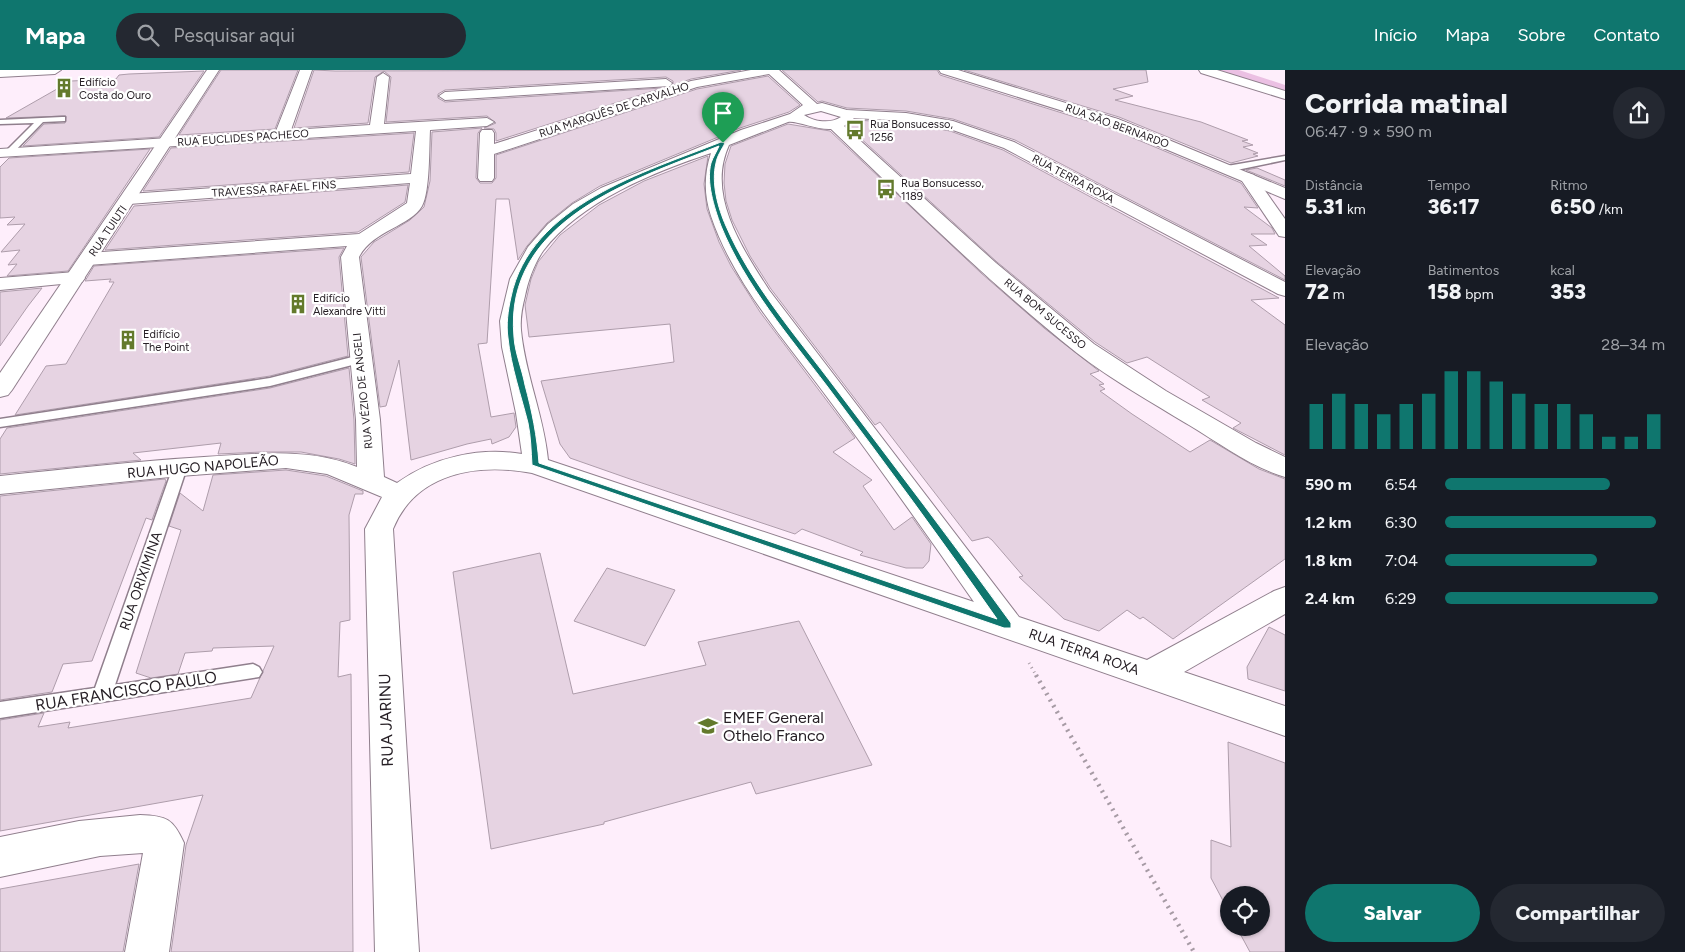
<!DOCTYPE html>
<html lang="pt">
<meta charset="utf-8">
<style>
body{margin:0;font-family:Figtree,sans-serif;background:#242831;color:#f1f3f6;height:100vh;display:flex;flex-direction:column;font-size:19px;white-space:nowrap}
*{box-sizing:border-box;margin:0}
p{font-size:16px;color:#9ea1a6}
.icon{flex:none;width:28px;height:28px;fill:none;stroke:currentColor;stroke-width:2;stroke-linecap:round;stroke-linejoin:round}
.map{position:relative;flex:1;overflow:hidden}
.drawer{display:flex;flex-direction:column;background:#171b24;width:400px}
.drawer>*{flex:none}
.fabs{position:absolute;left:1220px;top:816px;display:grid;gap:10px}
.fabs a{display:grid;place-items:center;width:50px;height:50px;border-radius:50%;background:#171b24;box-shadow:0 1px 4px #0004;font-size:25px}
.pin{position:absolute;display:grid;place-items:center;width:42px;height:42px;color:#fff;margin:-51px -21px;border-radius:50% 50% 50% 0;rotate:-45deg;box-shadow:0 0 5px #0007}
.pin .icon{rotate:45deg}
.round{display:grid;place-items:center;flex:none;width:52px;height:52px;border-radius:26px;background:#242831}
.overview{display:flex;align-items:center;justify-content:space-between;height:85px;padding:0 20px}
h1{font-size:28px;font-weight:800;line-height:38px}
.metrics{display:grid;grid-template-columns:repeat(3,1fr);gap:8px;height:85px;padding:5px 20px}
.metrics div{display:grid;align-content:center}
.metrics b{font-size:21px;font-weight:800}
.metrics small{font-size:14px;font-weight:400}
.metrics p{font-size:14px}
.chart{height:140px;padding:10px 20px}
.chart p{display:flex;justify-content:space-between}
.chart svg{width:100%;height:90px;margin-top:5px;stroke:#0f766e;stroke-width:6}
.button{display:flex;gap:10px;margin-top:auto;padding:10px 20px}
.button a{flex:1;height:58px;border-radius:30px;background:#0f766e;color:#fff;font-size:20px;font-weight:800;line-height:58px;text-align:center}
.button a+a{background:#242831;color:#f1f3f6}
ul{padding:0 20px;list-style:none;font-size:16px}
li{display:grid;grid-template-columns:80px 60px 1fr;align-items:center;height:38px}
li i{height:12px;border-radius:6px;background:#0f766e}
header{display:flex;align-items:center;gap:30px;box-sizing:border-box;height:70px;padding:0 25px;background:#0f766e;color:#fff}
header strong{font-size:24px}
nav{display:flex;gap:28px;margin-inline-start:auto;font-size:18px}
.search{width:350px;height:45px;background:#242831;display:flex;align-items:center;gap:12px;box-sizing:border-box;padding:0 18px;border-radius:28px;color:#9ea1a6;font-size:19px}
main{display:flex;flex:1;min-height:0}
.map>svg:first-child{display:block}
.green{fill:#ebc0e3}
.building{fill:#e6d3e2;stroke:#ae9dab}
.lines{fill:none;stroke-linecap:round;stroke-linejoin:round}
.service-casing{stroke:#907f8d;stroke-width:3}
.minor-casing{stroke:#907f8d;stroke-width:2}
.tertiary-casing{stroke:#907f8d;stroke-width:2}
.trunk-casing{stroke:#907f8d;stroke-width:2}
.path-far1{stroke:#a79ba5;stroke-width:3;stroke-dasharray:1 4;stroke-linecap:butt}
.path{stroke:#a79ba5;stroke-width:4.5;stroke-dasharray:2 5;stroke-linecap:butt}
.service{fill:#fff;fill-rule:evenodd}
.minor{fill:#fff;fill-rule:evenodd}
.tertiary{fill:#fff;fill-rule:evenodd}
.trunk{fill:#fff;fill-rule:evenodd}
.route{fill:#0f766e;stroke:#fff;fill-rule:evenodd}
.labels{text-anchor:middle;dominant-baseline:central;stroke-width:4.5;stroke-linejoin:round;paint-order:stroke}
.far-poi-label{font-size:11px;fill:#272026;stroke:#fff;text-anchor:start}
.far-street-label{font-size:11px;fill:#272026;stroke:#fff}
.street-label{font-size:14px;fill:#272026;stroke:#fff}
.near-street-label{font-size:16px;fill:#272026;stroke:#fff}
.near-poi-label{font-size:16px;fill:#272026;stroke:#fff;text-anchor:start}
</style>
<header>
<strong>Mapa</strong>
<div class="search"><svg class="icon" aria-label="search" viewBox="0 0 24 24"><circle cx="10" cy="10" r="6"/><path d="M15 15l6 6"/></svg>Pesquisar aqui</div>
<nav><a>Início</a><a>Mapa</a><a>Sobre</a><a>Contato</a></nav>
</header>
<main>
<div class="map">
<svg width="1285" height="882" viewBox="0 0 1285 882">
<rect width="100%" height="100%" fill="#feeefb"/>
<path class="green" d="M1215,0H1239L1285,15V22Z"/>
<g class="building">
<path d="M221,0H298L275,59L179,65Z"/>
<path d="M314,0L335,1L741,0L691,9L673,15V11L666,7L445,20L438,24V28L445,32L662,18L496,71V63L494,59L484,58L496,53L487,46L386,52L391,7L384,1L375,7L368,53L294,58Z"/>
<path d="M782,0H937L940,5L1107,57L1241,113L1258,138L1244,137L1272,158L1275,164H1251L1267,175L1249,176L1285,206V210L1015,70L953,49L906,41L847,38L822,31L818,32Z"/>
<path d="M964,0H1146L1148,12L1113,19L1133,26L1115,30L1201,52L1248,70L1242,71L1253,75L1243,77L1258,83L1253,84L1258,86L1231,93L1119,47Z"/>
<path d="M204,1L159,67L23,76L44,54L65,53L66,46L6,48L71,11L116,9L119,5L129,4Z"/>
<path d="M768,6L800,35L789,42L740,58L600,116L572,133L547,153L527,176L518,190L509,129H496L487,273L478,274L491,347L514,343L516,357L509,367L492,374L491,369L467,374L411,390L399,290L386,336L380,337L361,187L374,172L410,150L424,137L430,111L432,62L482,58L478,63L476,108L480,113H492L496,108V85L697,19Z"/>
<path d="M855,50L906,53L950,61L1003,80L1279,228L1251,230L1285,255V385L1233,358L1241,353L1202,330L1210,327L1147,287L1127,293L1095,272L997,192L847,56Z"/>
<path d="M788,54L830,61L981,203L1044,258L1099,301L1090,304L1104,314L1099,315L1105,319L1100,321L1132,344L1190,382L1210,370L1259,399L1285,409V489L1173,569L1143,547L1140,549L1127,540L1099,561L1064,549L1019,507L1023,506L992,470L988,467L972,471L880,352L875,355L771,219L750,186L732,150L726,131L724,113L725,94L731,76Z"/>
<path d="M414,63L409,102L143,121L171,78Z"/>
<path d="M150,79L68,201L7,206L17,194L8,195L20,180L1,182L25,154L7,155L15,147L0,148V97L9,88Z"/>
<path d="M708,86L704,114L707,139L719,172L731,196L760,242L855,368L833,382L872,410L863,416L894,460L912,447L931,474L929,491L923,498H906L860,485L863,482L802,459L795,464L630,409L570,388L560,374L541,311L674,292L670,254L529,267L525,235L531,209L538,192L560,165L599,135L644,111Z"/>
<path d="M1257,98L1285,110V116L1246,100Z"/>
<path d="M408,115L405,132L358,162L105,180L134,136Z"/>
<path d="M344,178L339,187L348,286L270,306L15,345L46,296L66,294L114,212H109L111,209L85,211L94,196Z"/>
<path d="M42,218L28,236L0,276V222Z"/>
<path d="M349,298L354,350L355,394L339,389L301,382H262L218,384L221,373L133,383L141,390L0,404V369L7,358L270,318Z"/>
<path d="M286,400L326,406L363,421V424H355L349,445L350,550L340,552L338,607L351,604L353,882H171L186,775L203,725L0,761V650L44,643L38,657L70,652L68,658L251,628L274,576L213,578L212,581L185,583L178,604L151,608L136,603L181,460L169,456L180,423L203,441L213,405Z"/>
<path d="M165,409L166,411L152,450L146,448L92,591L63,594L52,622L0,630V426Z"/>
<path d="M540,483L573,624L706,595L698,572L799,551L872,695L756,724L751,712L604,752V754L491,779L453,502Z"/>
<path d="M607,498L675,520L645,576L574,551Z"/>
<path d="M1269,557L1285,565V621L1248,609L1247,597Z"/>
<path d="M1228,672L1285,693V882H1250L1237,858H1261V825H1229V842L1211,808V770L1231,777Z"/>
<path d="M139,794L123,882H0V819Z"/>
</g>
<g class="lines">
<defs>
<g id="service">
<path d="M62,47H65V51L43,52L11,85L4,83L34,53L0,54V50Z"/>
<path d="M1285,86V90L1227,102L1223,99L1227,96Z"/>
<path d="M360,285L366,289L364,292L270,316L0,357V349L270,308Z"/>
<path d="M180,392L185,394L187,397L115,615L253,594L259,597L262,602L259,607L0,648V632L95,618L173,397L175,394Z"/>
</g>
<g id="minor">
<path d="M300,0H312L291,60L370,55L377,7L383,3L389,7L384,54L487,48L494,52L487,56L430,60C429,78 430,122 422,136C411,156 372,161 359,187L380,350L384,407L397,413C433,387 480,377 522,384L516,343L502,277L500,251L510,209L528,177L548,154L573,134L601,118L741,60L790,44L803,35L769,4L697,17L494,84V108L492,111H480L478,108L480,63L482,60H492L494,63V74L691,11L751,0H779L817,34L822,33L847,40L906,43L953,51L1014,72L1285,212V226L1278,224L1004,78L950,59L906,51L854,48L844,56L996,193L1094,274L1166,321L1256,373L1285,387V407C1251,397 1219,373 1189,355C1151,332 1112,310 1077,283C990,214 911,135 831,59C817,60 795,50 788,52L729,75C706,125 742,178 769,220L1019,547L1147,590L1274,521L1285,517V544L1184,602L1285,636V666L532,403C478,393 416,402 393,459L419,882H375L365,459L382,427L327,404L286,398L180,406L0,424V406C68,399 136,391 204,387C256,384 308,377 357,397L356,350L341,187L347,176L88,195L81,193L79,189L81,185L88,183L359,164L407,133L410,113L129,134L123,133L121,129L123,125L129,124L411,104L416,61L0,87V79L276,61ZM821,41L841,47C830,54 815,52 804,45ZM711,83C704,104 704,125 711,146C734,214 785,270 827,327C877,394 926,463 974,532L548,390C544,346 525,304 521,260C520,248 522,238 525,226C528,211 534,194 543,181C581,131 654,102 711,83Z"/>
<path d="M666,9L672,13L670,16L445,30L439,26L445,22Z"/>
<path d="M1248,103L1254,105L1285,149V167L1279,166L1240,108L1242,105Z"/>
<path d="M75,202L82,204L85,208L82,212L0,220V208Z"/>
<path d="M140,745C166,746 173,748 184,773L169,882H125L143,783L100,786L0,807V767L79,751Z"/>
</g>
<g id="tertiary">
<path d="M0,0H61L55,4L0,7Z"/>
<path d="M207,0H219L12,320L8,325L0,327V303Z"/>
<path d="M939,0H958L1118,49L1285,118V129L1108,55L941,3Z"/>
</g>
<path id="trunk" d="M1199,0H1217L1285,21V29L1201,3Z"/>
</defs>
<use href="#service" class="service-casing"/>
<use href="#minor" class="minor-casing"/>
<use href="#tertiary" class="tertiary-casing"/>
<use href="#trunk" class="trunk-casing"/>
<path class="path-far1" d="M1029,593L1037,607"/>
<path class="path" d="M1036,605L1194,882"/>
<use href="#service" class="service"/>
<use href="#minor" class="minor"/>
<use href="#tertiary" class="tertiary"/>
<use href="#trunk" class="trunk"/>
</g>
<path class="route" d="M721,72L725,73C722,79 717,86 716,93C711,113 718,138 726,156C752,216 797,267 836,319C895,397 954,474 1011,553V558H1004L532,395C531,381 531,367 528,353C521,325 511,297 508,268C506,255 508,240 511,227C530,135 645,102 721,72ZM719,76C717,81 713,87 711,93C706,112 714,137 721,156C745,215 789,266 827,316C885,393 942,470 997,549L539,393C537,366 532,341 525,315C522,299 515,283 514,267C503,150 633,110 719,76Z"/>
<defs>
<symbol id="building-bare" viewBox="-9 -9 18 18"><path d="M-4-6H4V6H1V3H-1V6H-4ZM-2.5-4.3h1.7v1.8h-1.7ZM.8-4.3h1.7v1.8H.8ZM-2.5-1h1.7V.8h-1.7ZM.8-1h1.7V.8H.8Z" fill="#637a2c" stroke="#fff" stroke-width="2.5" paint-order="stroke"/></symbol>
<symbol id="bus-bare" viewBox="-9 -9 18 18"><path d="M-5-6H5V4H4V6H2V4H-2V6H-4V4H-5ZM-3.5-4V0h7V-4ZM-3.5 1.2v1.5H-2V1.2ZM2 1.2v1.5H3.5V1.2Z" fill="#637a2c" stroke="#fff" stroke-width="2.5" paint-order="stroke"/></symbol>
<symbol id="school-bare" viewBox="-9 -9 18 18"><path d="M0-5L7-2L0 1L-7-2ZM-4 1L0 2.5L4 1V4Q0 6-4 4Z" fill="#637a2c" stroke="#fff" stroke-width="2.5" paint-order="stroke"/></symbol>
</defs>
<g fill-rule="evenodd">
<use href="#building-bare" x="50" y="4" width="28" height="28"/>
<use href="#bus-bare" x="841" y="46" width="28" height="28"/>
<use href="#bus-bare" x="872" y="105" width="28" height="28"/>
<use href="#building-bare" x="284" y="220" width="28" height="28"/>
<use href="#building-bare" x="114" y="256" width="28" height="28"/>
<use href="#school-bare" x="694" y="642" width="28" height="28"/>
</g>
<g class="labels">
<g class="far-poi-label">
<text x="79" y="12">Edifício<tspan x="79" dy="13">Costa do Ouro</tspan></text>
<text x="870" y="54">Rua Bonsucesso,<tspan x="870" dy="13">1256</tspan></text>
<text x="901" y="113">Rua Bonsucesso,<tspan x="901" dy="13">1189</tspan></text>
<text x="313" y="228">Edifício<tspan x="313" dy="13">Alexandre Vitti</tspan></text>
<text x="143" y="264">Edifício<tspan x="143" dy="13">The Point</tspan></text>
</g>
<g class="far-street-label">
<text transform="translate(614 40) rotate(-18)">RUA MARQUÊS DE CARVALHO</text>
<text transform="translate(1117 56) rotate(20)">RUA SÃO BERNARDO</text>
<text transform="translate(243 68) rotate(-4)">RUA EUCLIDES PACHECO</text>
<text transform="translate(1073 109) rotate(28)">RUA TERRA ROXA</text>
<text transform="translate(274 119) rotate(-4)">TRAVESSA RAFAEL FINS</text>
<text transform="translate(108 161) rotate(-56)">RUA TUIUTI</text>
<text transform="translate(1045 244) rotate(40)">RUA BOM SUCESSO</text>
<text transform="translate(363 321) rotate(-96)">RUA VÉZIO DE ANGELI</text>
</g>
<g class="street-label">
<text transform="translate(203 397) rotate(-5)">RUA HUGO NAPOLEÃO</text>
<text transform="translate(141 511) rotate(-71)">RUA ORIXIMINA</text>
<text transform="translate(1084 582) rotate(19)">RUA TERRA ROXA</text>
</g>
<g class="near-street-label">
<text transform="translate(126 621) rotate(-9)">RUA FRANCISCO PAULO</text>
<text transform="translate(386 650) rotate(-92)">RUA JARINU</text>
</g>
<g class="near-poi-label">
<text x="723" y="647">EMEF General<tspan x="723" dy="18">Othelo Franco</tspan></text>
</g>
</g>
</svg>
<div class="fabs">
<a><svg class="icon" aria-label="locate" viewBox="0 0 24 24"><circle cx="12" cy="12" r="6"/><path d="M12 2v4M12 18v4M2 12h4M18 12h4"/></svg></a>
</div>
<div class="pin" style="left:723px;top:73px;background:#1e9e55"><svg class="icon" aria-label="arrive" viewBox="0 0 24 24"><path d="M6 21V4h12l-3 4 3 4H6"/></svg></div>
</div>
<section class="drawer">
<div class="overview"><div><h1>Corrida matinal</h1><p>06:47 · 9 × 590 m</p></div><a class="round"><svg class="icon" aria-label="share" viewBox="0 0 24 24"><path d="M12 15V3M7 8l5-5 5 5M5 13v7h14v-7"/></svg></a></div>
<div class="metrics">
<div><p>Distância</p><b>5.31<small> km</small></b></div>
<div><p>Tempo</p><b>36:17</b></div>
<div><p>Ritmo</p><b>6:50<small> /km</small></b></div>
</div>
<div class="metrics">
<div><p>Elevação</p><b>72<small> m</small></b></div>
<div><p>Batimentos</p><b>158<small> bpm</small></b></div>
<div><p>kcal</p><b>353</b></div>
</div>
<div class="chart"><p><span>Elevação</span>28–34 m</p>
<svg viewBox="0 0 160 44" preserveAspectRatio="none"><path d="M5 44V22M15 44V17M25 44V22M35 44V27M45 44V22M55 44V17M65 44V6M75 44V6M85 44V11M95 44V17M105 44V22M115 44V22M125 44V27M135 44V38M145 44V38M155 44V27"/></svg>
</div>
<ul>
<li><b>590 m</b>6:54<i style="width:75%"></i></li>
<li><b>1.2 km</b>6:30<i style="width:96%"></i></li>
<li><b>1.8 km</b>7:04<i style="width:69%"></i></li>
<li><b>2.4 km</b>6:29<i style="width:97%"></i></li>
</ul>
<div class="button"><a>Salvar</a><a>Compartilhar</a></div>
</section>
</main>
